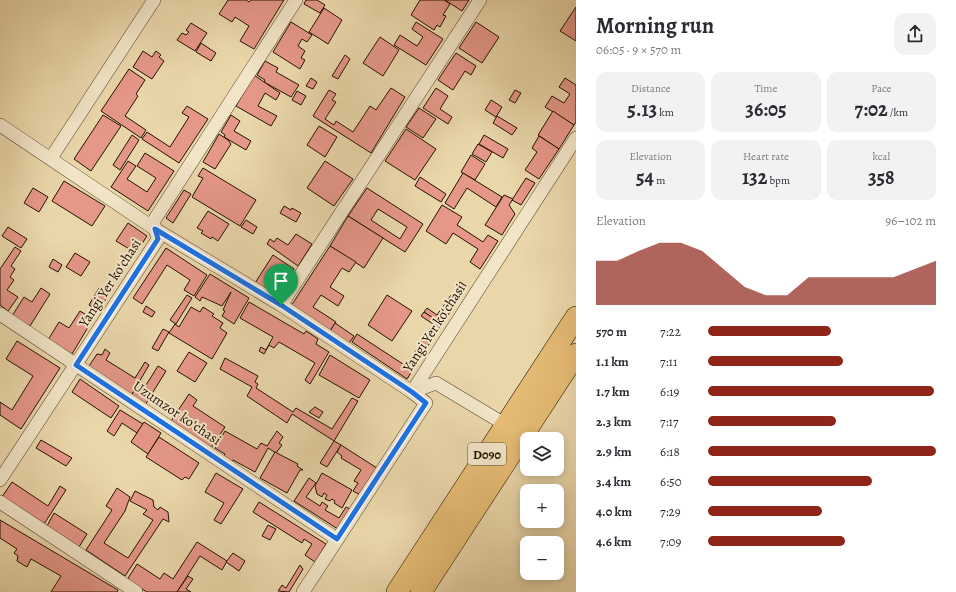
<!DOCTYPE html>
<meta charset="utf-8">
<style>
body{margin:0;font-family:Alegreya,serif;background:#f2f2f3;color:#2b2b33;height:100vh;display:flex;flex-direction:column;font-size:15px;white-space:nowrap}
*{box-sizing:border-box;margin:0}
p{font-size:13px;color:#7c7c81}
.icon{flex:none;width:22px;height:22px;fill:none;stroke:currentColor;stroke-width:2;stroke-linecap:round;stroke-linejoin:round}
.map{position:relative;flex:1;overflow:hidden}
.sheet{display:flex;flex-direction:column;background:#fff;width:380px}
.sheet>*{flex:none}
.buttons{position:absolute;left:520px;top:432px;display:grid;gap:8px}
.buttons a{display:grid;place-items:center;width:44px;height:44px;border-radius:8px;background:#fff;box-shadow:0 2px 10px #0003;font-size:20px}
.pin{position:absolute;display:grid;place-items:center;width:34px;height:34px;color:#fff;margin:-41px -17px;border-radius:50% 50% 50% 0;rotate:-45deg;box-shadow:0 0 4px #0007}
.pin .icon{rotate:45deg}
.round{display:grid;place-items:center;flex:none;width:42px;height:42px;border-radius:12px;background:#f2f2f3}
.summary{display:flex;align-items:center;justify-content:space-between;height:68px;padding:0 20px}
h1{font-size:22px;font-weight:700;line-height:30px}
.metrics{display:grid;grid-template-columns:repeat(3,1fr);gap:6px;height:68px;padding:4px 20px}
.metrics div{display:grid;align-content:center;border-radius:10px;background:#f2f2f3;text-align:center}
.metrics b{font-size:20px;font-weight:700}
.metrics small{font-size:11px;font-weight:400}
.metrics p{font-size:11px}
.chart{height:112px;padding:8px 20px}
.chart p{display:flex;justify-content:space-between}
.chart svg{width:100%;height:72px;margin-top:4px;fill:#8f2418;opacity:.7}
ul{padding:0 20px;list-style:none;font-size:13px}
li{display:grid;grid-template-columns:64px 48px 1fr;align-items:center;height:30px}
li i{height:10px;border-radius:5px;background:#8f2418}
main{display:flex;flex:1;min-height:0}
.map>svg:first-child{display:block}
.building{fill:#e59788;stroke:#251100;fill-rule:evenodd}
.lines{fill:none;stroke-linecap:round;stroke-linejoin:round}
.minor-casing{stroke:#56422a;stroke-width:14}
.primary-casing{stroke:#251100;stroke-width:22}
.minor{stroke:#f1e4c7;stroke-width:13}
.primary{stroke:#e4bb74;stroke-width:21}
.route-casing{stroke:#fff;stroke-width:8}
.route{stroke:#1a73e8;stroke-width:5}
.labels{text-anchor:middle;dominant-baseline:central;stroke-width:4;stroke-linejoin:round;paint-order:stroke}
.shield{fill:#f1e4c7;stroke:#62503c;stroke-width:1}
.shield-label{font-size:13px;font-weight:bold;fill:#251100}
.street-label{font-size:14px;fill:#251100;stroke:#f1e4c7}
</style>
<main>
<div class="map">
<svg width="576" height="592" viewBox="0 0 576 592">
<rect width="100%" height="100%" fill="#e9d6a9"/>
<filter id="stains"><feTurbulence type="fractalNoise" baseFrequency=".005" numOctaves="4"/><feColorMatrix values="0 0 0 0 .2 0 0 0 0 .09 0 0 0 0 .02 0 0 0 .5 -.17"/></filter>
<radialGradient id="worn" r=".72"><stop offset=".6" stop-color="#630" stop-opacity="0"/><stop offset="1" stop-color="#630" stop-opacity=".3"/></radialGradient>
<g class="building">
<path d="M228,0H246L249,2L251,0H284L254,49L240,41L249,26L235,17L232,22L219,14Z"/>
<path d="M306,0H317L325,5L320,13L304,4Z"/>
<path d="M420,0H444L450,4L443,15L446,16L440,27L437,25L434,30L411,15Z"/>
<path d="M445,0H469L462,11Z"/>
<path d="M576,7V41L560,31Z"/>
<path d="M324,8L342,20L328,44L309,32Z"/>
<path d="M291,22L312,35L307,42L302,39L298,46L305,51L301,58L305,60L300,69L273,52Z"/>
<path d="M416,22L443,39L426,65L394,45L400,35L417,46L423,37L412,29Z"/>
<path d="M476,22L499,37L482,63L459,48Z"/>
<path d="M191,23L207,33L195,51L177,40L182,33L186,35L189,32L186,30Z"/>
<path d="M380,37L399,50L383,76L363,63Z"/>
<path d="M201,43L216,53L211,61L196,52Z"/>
<path d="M143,51L152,57L156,51L161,55L159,57L164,61L152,79L133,67Z"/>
<path d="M456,53L476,66L471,75L465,71L453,90L438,80Z"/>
<path d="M345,55L350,59L338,79L332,76Z"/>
<path d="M265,61L278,68L276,72L299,85L291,97L264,82L265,80L257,75Z"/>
<path d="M129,69L145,80L136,94L138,96L125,116L146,130L141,138L101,111Z"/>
<path d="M254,75L280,93L276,100L265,93L258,106L277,116L271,126L236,106Z"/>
<path d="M311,78L317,82L313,89L306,86Z"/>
<path d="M565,78L576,85V122L574,125L545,107L552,96L564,103L570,94L559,87Z"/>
<path d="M391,88L405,97L371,153L313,116L329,90L336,94L332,100L336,102L325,119L334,125L336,121L353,132L370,106L376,110Z"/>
<path d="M436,88L448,96L440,109L452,117L448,124L423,108Z"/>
<path d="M515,90L521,93L515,103L509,100Z"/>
<path d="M297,91L306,96L301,105L292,100Z"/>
<path d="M491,100L502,107L496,117L485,110Z"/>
<path d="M187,106L208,119L179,163L142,139L147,132L170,147L189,117L182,113Z"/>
<path d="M419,108L436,119L423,138L406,127Z"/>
<path d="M553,111L574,125L559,149L538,135Z"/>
<path d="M103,115L121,126L91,171L74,159Z"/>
<path d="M231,115L240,121L234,131L251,141L246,150L224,137L225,135L221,132Z"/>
<path d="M497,116L517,128L512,135L493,123Z"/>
<path d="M319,126L337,137L325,157L307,145Z"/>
<path d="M406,129L436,149L415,180L385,161Z"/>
<path d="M219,134L228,140L231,144L215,169L203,162Z"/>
<path d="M132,135L139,140L120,170L113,165Z"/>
<path d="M484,135L508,149L503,158L479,144Z"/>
<path d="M539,136L559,149L539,179L525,170L537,152L532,148Z"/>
<path d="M478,144L492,152L486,162L472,154Z"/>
<path d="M145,153L174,171L148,211L111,187L128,161L136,166L127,179L147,192L156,178L137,166Z"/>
<path d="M471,155L485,164L475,180L461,172Z"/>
<path d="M325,161L353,179L334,206L307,188Z"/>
<path d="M203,168L256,200L240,226L192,197L203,178L198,176Z"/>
<path d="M463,173L502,197L496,207L467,188L454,209L445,203Z"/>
<path d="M420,177L446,194L441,202L415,186Z"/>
<path d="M526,178L535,183L521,205L512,200Z"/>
<path d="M64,181L105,206L92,226L52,201Z"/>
<path d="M33,188L48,197L39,212L24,203Z"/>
<path d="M367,188L423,224L405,252L348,216ZM378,209L407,227L400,239L371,220Z"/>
<path d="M184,190L191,194L173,223L166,218Z"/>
<path d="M504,195L513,199L509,205L515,214L502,235L485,225Z"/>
<path d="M442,205L462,217L457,225L483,242L488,235L498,241L480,269L470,262L478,249L453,233L446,244L426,231Z"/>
<path d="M284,206L291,210L292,208L301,213L296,222L280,213Z"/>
<path d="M208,211L229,224L218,241L212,237L211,239L201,233L203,231L197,228Z"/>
<path d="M348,216L383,238L364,268L330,246Z"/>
<path d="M246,220L257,227L253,234L241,227Z"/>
<path d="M128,223L147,236L136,253L116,241Z"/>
<path d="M8,227L27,239L21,248L2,236Z"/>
<path d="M296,234L312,244L298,266L267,244L270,239L274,242L277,238L288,245Z"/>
<path d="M330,246L356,262L349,272L342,268L330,287L344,296L338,306L321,295L313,307L336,322L330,331L291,306Z"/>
<path d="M15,247L21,251L11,266L15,269L10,277L14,280L7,290L18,297L8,311L0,305V269Z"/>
<path d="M166,248L207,275L194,296L184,290L190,280L167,265L142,304L133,298Z"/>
<path d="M75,253L90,262L81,276L66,267Z"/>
<path d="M273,255L294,269L277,296L255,283Z"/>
<path d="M53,259L62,265L58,272L49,267Z"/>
<path d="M210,274L249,298L234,324L222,316L225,311L223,310L231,292L222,306L202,297L200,301L195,297Z"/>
<path d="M460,282L466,286L461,295L455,291Z"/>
<path d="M41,288L50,294L30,326L12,316L24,297L32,302Z"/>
<path d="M99,288L109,294L98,311L89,305Z"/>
<path d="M187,295L192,298L176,324L170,320Z"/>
<path d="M387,295L412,311L392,341L368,325Z"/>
<path d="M451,295L458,300L442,324L424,312L427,308L437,315Z"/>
<path d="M249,302L304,334L306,331L318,339L316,344L329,352L310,384L305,380L315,363L279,342L274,348L269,345L264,354L259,351L261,347L266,350L273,337L240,318Z"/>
<path d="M146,306L155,312L152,317L143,312Z"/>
<path d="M191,307L200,312L203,307L214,314L212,316L223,323L220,328L227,333L212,359L169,333L175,324L179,327Z"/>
<path d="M80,311L93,319L72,354L48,340L59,322L69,328Z"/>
<path d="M424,312L442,324L407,379L352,342L357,334L406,366L433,324L421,316Z"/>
<path d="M335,323L354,336L348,345L329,333Z"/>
<path d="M163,329L169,332L158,351L152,348Z"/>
<path d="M17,341L60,368L21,429L0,415V402L12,410L33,376L6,359Z"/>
<path d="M105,349L110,353L106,360L135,378L145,362L149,365L131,396L87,369L97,354L102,355Z"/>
<path d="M189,352L207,363L195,382L177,371Z"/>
<path d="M330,355L370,380L359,398L319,375Z"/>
<path d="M225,358L258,376L255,382L258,384L256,388L293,412L296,408L332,429L352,398L358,401L334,441L292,414L287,423L247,396L252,387L220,369Z"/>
<path d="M158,366L166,371L145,405L131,396L140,381L146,385Z"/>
<path d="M80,379L119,406L111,418L72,392Z"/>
<path d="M189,394L197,400L193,406L225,427L211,448L171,421Z"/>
<path d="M315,407L323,412L319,418L309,412Z"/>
<path d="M120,410L143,424L137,433L122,423L114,436L107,431Z"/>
<path d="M144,422L161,433L148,454L131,442Z"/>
<path d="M225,431L257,449L261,443L267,446L277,431L283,437L279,443L282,445L276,453L268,448L255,472L233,460L231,463L222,458L225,454L215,448Z"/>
<path d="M159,437L199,463L189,479L185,477L182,480L146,457Z"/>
<path d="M41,440L72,458L66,466L36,448Z"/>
<path d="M334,441L341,445L327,467L320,463Z"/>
<path d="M341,445L380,470L364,497L353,491L358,483L354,481L361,470L341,458L342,456L337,452Z"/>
<path d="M275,452L298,464L297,466L303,470H300L287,493L260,478Z"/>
<path d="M216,473L243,489L221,524L214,520L224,503L205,492Z"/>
<path d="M322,473L352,490L342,508L334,503L335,501L332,499L330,501L325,499L327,495L324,493L322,497L317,494L315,486Z"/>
<path d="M309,478L316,483L306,497L320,506L322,502L328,506L325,510L339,518L346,507L354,511L341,531L294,501Z"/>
<path d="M12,482L48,506L60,486L66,490L44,524L2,497Z"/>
<path d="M117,488L130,497L125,511L104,543L128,558L153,520L143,514L147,510L130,501L135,491L153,500L154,507L158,510L160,507L168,512L169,522L163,519L125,576L86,550L112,510L106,506Z"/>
<path d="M259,502L326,544L315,562L305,555L312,544L304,539L302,543L253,512Z"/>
<path d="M54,513L87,534L79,547L47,526Z"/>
<path d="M0,520L118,590L117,592H51L61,576L31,559L27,567L17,561L18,556L14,553L17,549L0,538Z"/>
<path d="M268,525L276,529L270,540L262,536Z"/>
<path d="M197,542L227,561L222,570L200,556L177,592H147L127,580L137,564L160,579L164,573L173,579Z"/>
<path d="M233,553L245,561L239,571L226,562Z"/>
<path d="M300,565L303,569L289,592L278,591L282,585L286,588Z"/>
<path d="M188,576L193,579L186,589L191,592H177Z"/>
</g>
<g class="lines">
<defs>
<g id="minor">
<path d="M0,125L155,229L281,305L412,392L436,383L506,425"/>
<path d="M51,158L154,0"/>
<path d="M281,305L480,0"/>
<path d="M0,314L337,539"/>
<path d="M0,480L158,239L153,222L296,0"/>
<path d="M0,502L136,592"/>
<path d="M303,592L426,403L412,392L576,138"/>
</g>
<g id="primary">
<path d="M397,592L576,317"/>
<path d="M421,592L576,354"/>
</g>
</defs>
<use href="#minor" class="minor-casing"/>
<use href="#primary" class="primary-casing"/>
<use href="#minor" class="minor"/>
<use href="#primary" class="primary"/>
</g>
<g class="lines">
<defs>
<path id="route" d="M155,229L281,305L412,392L426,403L337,539L76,365L158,239Z"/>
</defs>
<use href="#route" class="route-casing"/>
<use href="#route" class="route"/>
</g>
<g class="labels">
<rect class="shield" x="468" y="443" width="38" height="22" rx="3"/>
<g class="shield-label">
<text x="487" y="454">D090</text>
</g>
<g class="street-label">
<text transform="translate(110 283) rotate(-57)">Yangi Yer koʻchasi</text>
<text transform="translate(434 328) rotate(-57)">Yangi Yer koʻchasi</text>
<text transform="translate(177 413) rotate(34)">Uzumzor koʻchasi</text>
</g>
</g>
<rect width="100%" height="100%" filter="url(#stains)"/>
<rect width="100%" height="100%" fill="url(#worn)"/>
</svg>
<div class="buttons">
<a><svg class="icon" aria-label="layers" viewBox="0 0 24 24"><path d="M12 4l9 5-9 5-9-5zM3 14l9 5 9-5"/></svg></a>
<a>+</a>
<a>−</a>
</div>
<div class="pin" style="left:281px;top:305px;background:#1e9e55"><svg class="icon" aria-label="arrive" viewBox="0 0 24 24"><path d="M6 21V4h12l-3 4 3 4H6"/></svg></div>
</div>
<section class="sheet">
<div class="summary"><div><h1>Morning run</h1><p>06:05 · 9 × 570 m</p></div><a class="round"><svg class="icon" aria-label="share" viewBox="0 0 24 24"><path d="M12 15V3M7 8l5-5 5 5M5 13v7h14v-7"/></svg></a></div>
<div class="metrics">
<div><p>Distance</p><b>5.13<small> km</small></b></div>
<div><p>Time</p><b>36:05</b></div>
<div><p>Pace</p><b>7:02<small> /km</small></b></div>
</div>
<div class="metrics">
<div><p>Elevation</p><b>54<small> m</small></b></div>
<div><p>Heart rate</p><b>132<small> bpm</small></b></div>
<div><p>kcal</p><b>358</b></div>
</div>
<div class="chart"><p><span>Elevation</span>96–102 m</p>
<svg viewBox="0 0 160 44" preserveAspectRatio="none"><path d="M0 44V17L10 17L20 11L30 6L40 6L50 11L60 22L70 33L80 38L90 38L100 27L110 27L120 27L130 27L140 27L150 22L160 17V44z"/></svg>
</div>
<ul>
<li><b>570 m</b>7:22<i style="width:54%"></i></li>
<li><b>1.1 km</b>7:11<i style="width:59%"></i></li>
<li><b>1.7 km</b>6:19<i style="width:99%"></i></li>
<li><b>2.3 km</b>7:17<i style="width:56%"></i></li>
<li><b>2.9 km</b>6:18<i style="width:100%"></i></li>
<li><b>3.4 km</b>6:50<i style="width:72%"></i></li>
<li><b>4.0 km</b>7:29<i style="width:50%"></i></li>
<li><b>4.6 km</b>7:09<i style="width:60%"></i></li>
</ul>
</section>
</main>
